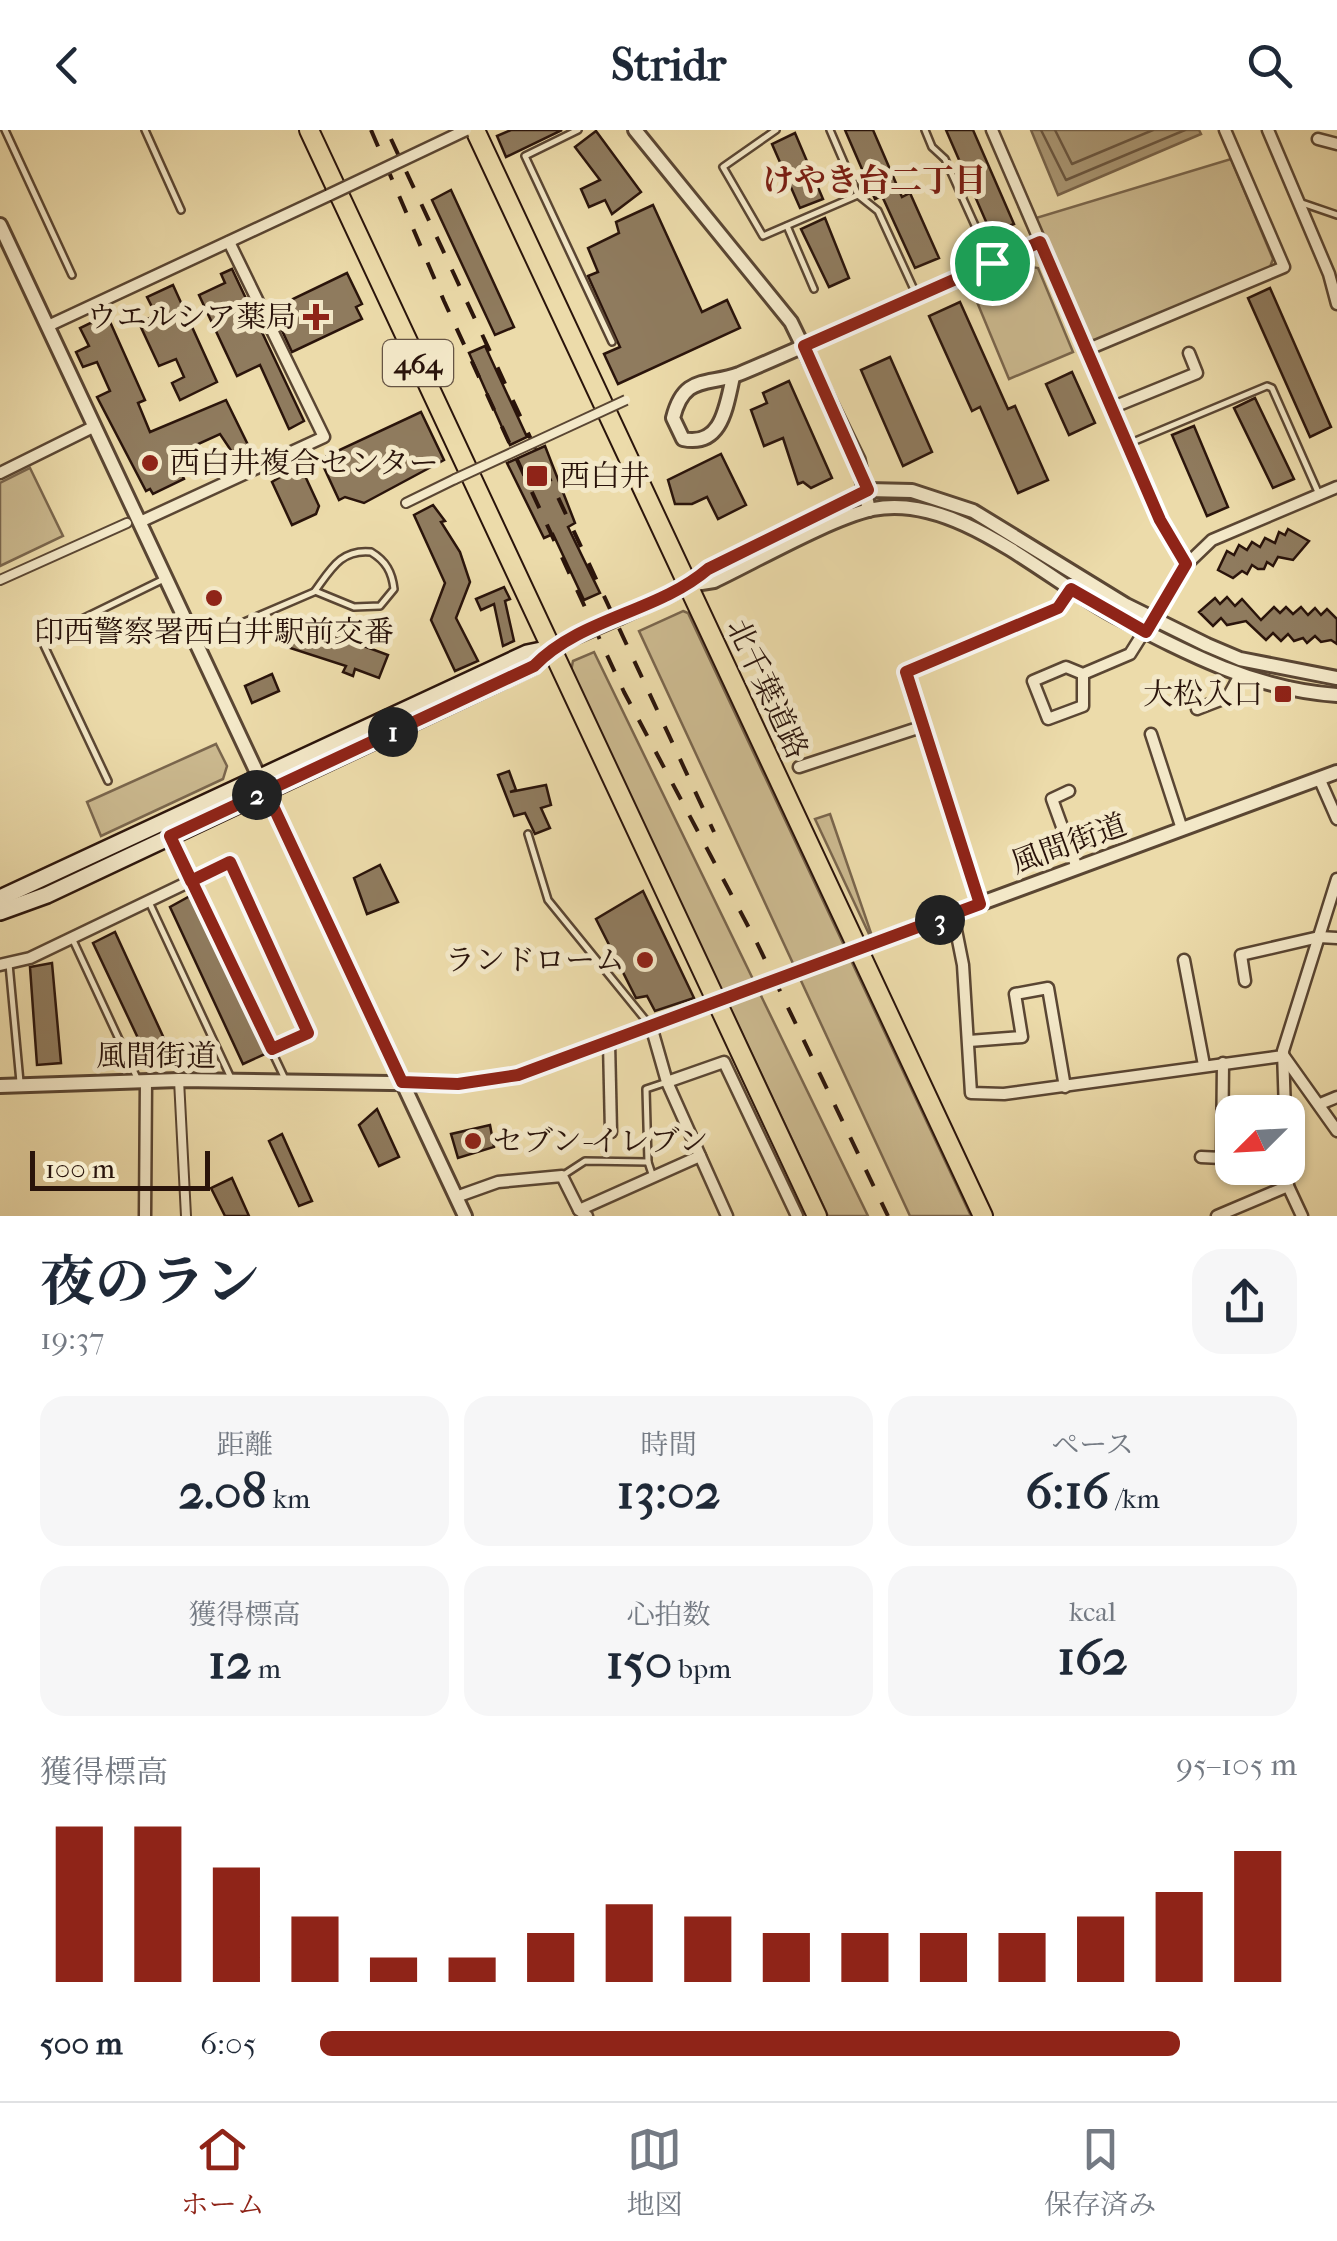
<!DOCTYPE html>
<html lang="ja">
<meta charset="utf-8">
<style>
body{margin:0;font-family:"IM FELL French Canon","Noto Serif JP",serif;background:#f6f6f7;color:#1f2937;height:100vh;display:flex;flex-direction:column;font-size:38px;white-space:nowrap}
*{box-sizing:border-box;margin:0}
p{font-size:32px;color:#747a83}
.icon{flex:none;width:55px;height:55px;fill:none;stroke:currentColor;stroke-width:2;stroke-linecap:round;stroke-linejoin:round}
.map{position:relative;height:1086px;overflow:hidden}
.details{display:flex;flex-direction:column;background:#fff;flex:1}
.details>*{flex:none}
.needle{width:65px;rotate:246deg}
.tools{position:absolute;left:1215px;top:965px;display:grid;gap:20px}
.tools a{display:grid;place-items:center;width:90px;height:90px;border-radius:20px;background:#fff;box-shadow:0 2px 8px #0004;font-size:50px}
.scale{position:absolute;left:30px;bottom:25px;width:180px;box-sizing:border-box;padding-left:10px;border:5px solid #2a140b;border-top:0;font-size:28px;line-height:35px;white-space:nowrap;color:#2a140b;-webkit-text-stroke:8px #f3e8c8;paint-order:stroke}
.pin{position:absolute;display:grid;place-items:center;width:85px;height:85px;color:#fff;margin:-42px;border:5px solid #fff;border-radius:50%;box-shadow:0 2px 10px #0007}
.km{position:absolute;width:50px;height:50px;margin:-25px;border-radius:50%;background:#222;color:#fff;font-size:28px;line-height:50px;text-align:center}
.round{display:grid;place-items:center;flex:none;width:105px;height:105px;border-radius:30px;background:#f6f6f7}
.headline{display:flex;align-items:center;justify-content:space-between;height:170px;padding:0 40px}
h1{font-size:55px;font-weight:700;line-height:75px}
.figures{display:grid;grid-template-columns:repeat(3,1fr);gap:15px;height:170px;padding:10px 40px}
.figures div{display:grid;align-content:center;border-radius:25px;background:#f6f6f7;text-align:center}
.figures b{font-size:50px;font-weight:700}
.figures small{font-size:28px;font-weight:400}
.figures p{font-size:28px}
.chart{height:280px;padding:20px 40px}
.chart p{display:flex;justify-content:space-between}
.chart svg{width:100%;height:180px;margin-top:10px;stroke:#8f2418;stroke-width:6}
ul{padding:0 40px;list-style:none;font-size:32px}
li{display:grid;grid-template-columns:160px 120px 1fr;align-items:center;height:75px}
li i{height:25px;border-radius:12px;background:#8f2418}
header{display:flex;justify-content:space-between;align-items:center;height:130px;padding:0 40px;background:#fff;font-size:45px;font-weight:700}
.dock{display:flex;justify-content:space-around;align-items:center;height:140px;border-top:2px solid #e0e1e3;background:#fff;font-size:28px;color:#747a83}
.dock a{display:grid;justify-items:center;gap:5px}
.dock .active{color:#8f2418}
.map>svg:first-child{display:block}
.green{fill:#cbb98f;stroke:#7a664d;stroke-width:2.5}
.water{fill:#aa9774;stroke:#77634a;stroke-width:2.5}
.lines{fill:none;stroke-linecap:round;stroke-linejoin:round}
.shore{stroke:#6a5640;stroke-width:2.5}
.building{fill:#8f7b5e;stroke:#2a140b;stroke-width:2.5}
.service-casing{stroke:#5a4633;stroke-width:10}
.pedestrian-casing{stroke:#5a4633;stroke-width:12}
.minor-casing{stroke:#5a4633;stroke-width:15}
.tertiary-casing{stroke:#5a4633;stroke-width:18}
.secondary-casing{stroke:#2a140b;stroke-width:20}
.trunk-casing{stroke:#2a140b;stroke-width:22}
.service{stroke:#f3e8c8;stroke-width:5}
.pedestrian{stroke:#f3e8c8;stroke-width:8}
.minor{stroke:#f3e8c8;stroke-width:10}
.tertiary{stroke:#f3e8c8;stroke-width:12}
.secondary{stroke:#f3e8c8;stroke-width:15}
.trunk{stroke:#ecdbaa;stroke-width:18}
.rail{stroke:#2a140b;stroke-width:4;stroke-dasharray:18 18;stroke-linecap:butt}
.pedestrian-bridge-casing{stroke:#5a4633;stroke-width:12;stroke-linecap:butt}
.minor-bridge-casing{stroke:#5a4633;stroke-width:15;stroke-linecap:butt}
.tertiary-bridge-casing{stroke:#5a4633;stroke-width:18;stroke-linecap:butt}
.pedestrian-bridge{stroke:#f3e8c8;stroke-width:8}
.minor-bridge{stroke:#f3e8c8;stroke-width:10}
.tertiary-bridge{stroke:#f3e8c8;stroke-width:12}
.route-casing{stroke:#fff;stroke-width:20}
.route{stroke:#8f2418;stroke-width:12}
.poi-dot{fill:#8f2418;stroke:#f3e8c8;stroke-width:4}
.labels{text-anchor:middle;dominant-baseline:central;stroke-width:10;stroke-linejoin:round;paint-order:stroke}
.shield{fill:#f3e8c8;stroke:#665444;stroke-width:2.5}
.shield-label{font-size:28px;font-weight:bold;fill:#2a140b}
.poi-label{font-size:30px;fill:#2a140b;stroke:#f3e8c8;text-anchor:end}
.street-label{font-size:30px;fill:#2a140b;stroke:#f3e8c8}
.neighbourhood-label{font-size:32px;font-weight:bold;fill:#7a1f14;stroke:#f3e8c8}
</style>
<header><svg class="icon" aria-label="back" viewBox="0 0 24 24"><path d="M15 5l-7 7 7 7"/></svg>Stridr<svg class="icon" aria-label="search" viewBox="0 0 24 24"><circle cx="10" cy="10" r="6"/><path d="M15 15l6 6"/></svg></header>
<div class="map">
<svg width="1337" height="1086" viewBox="0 0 1337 1086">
<rect width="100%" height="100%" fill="#ecdbaa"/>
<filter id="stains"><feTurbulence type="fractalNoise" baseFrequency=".002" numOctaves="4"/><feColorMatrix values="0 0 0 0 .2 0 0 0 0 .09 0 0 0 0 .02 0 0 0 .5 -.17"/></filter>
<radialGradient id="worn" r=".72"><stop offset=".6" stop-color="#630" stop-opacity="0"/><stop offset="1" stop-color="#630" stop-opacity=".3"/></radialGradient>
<g class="green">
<path d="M1231,29L1273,129L1270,137L1095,211L1086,207L1036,88Z"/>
<path d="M1026,136L1038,138L1073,222L1009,249L972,160Z"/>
<path d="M30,338L63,406L0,436V353Z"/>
<path d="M683,481L688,483L971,1086H910L639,501Z"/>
<path d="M594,522L868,1086H828L571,541L573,531Z"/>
<path d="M216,614L227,636L223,649L101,706L87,672Z"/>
<path d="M830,684L871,803L869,804L815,689Z"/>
</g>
<path class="water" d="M1031,0H1199L1201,4L1058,65Z"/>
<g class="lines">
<g class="shore">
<path d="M1041,0L1066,50L1185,0"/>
<path d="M1055,0L1072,34L1153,0"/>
</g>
</g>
<g class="building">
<path d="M511,0H562L506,27L497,6Z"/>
<path d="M845,0H873L902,67L910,63L939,128L915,138L882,66L875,69Z"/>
<path d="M946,0H973L1014,94L991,103Z"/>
<path d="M596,1L641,62L612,84L605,70L589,77L581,59L600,50L575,17Z"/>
<path d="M795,3L823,69L800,78L772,14Z"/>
<path d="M451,60L514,197L495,205L432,70Z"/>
<path d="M653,75L702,182L727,170L740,198L618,254L604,224L620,217L588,146L598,142L588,118L619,103L616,92Z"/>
<path d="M825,88L849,148L829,157L801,99Z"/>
<path d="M232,139L304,291L289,299L260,235L237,246L199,165L225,153L221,144Z"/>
<path d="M347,143L362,174L356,177L362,189L292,222L272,179Z"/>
<path d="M173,155L217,252L180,270L172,253L184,247L176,229L159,236L139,193L156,185L147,167Z"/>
<path d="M1270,158L1331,297L1310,307L1248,168Z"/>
<path d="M960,172L1008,279L1015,276L1048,350L1018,363L980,277L972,281L929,186Z"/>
<path d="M107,185L145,270L138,273L150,302L226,270L248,315L232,322L220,304L185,320L188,329L177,334L184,349L153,364L150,359L146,361L97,267L110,261L97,232L83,237L76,222L89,216L80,198Z"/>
<path d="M485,216L527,307L510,315L469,223Z"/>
<path d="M890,227L932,322L903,336L861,240Z"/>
<path d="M1072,242L1095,293L1069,305L1046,254Z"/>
<path d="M789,251L832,348L811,358L803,352L798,354L783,308L764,316L751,280L767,273L763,263Z"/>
<path d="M1255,268L1294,349L1273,358L1234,278Z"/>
<path d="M421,282L444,330L364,373L345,367L339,370L320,329Z"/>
<path d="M1194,296L1228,377L1207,386L1172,305Z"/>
<path d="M545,316L575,393L568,397L600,463L584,470L553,404L544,408L507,333Z"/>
<path d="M721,324L746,375L718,389L707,367L692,374H675L668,350Z"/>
<path d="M300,335L319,376L316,384L292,395L272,352Z"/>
<path d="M433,375L445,391L441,392L460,422L470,452L456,488L478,531L455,541L431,490L445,453L414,385Z"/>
<path d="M1288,399L1309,411L1293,430L1278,427L1273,436L1267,432L1264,439H1258L1252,435L1247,444L1242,441L1233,448L1218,440L1227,421L1234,425L1239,415L1247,420L1252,412L1260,417L1265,408L1275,413L1279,402L1285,405Z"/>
<path d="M504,457L510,469L505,471L514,511L503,516L494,474L481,480L476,469Z"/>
<path d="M1227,467L1235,476L1242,469L1261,490L1274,477L1280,483L1286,477L1293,484L1301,477L1308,485L1315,478L1321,485L1327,479L1337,489V514L1331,510L1321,512L1315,506L1307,513L1303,508L1294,511L1288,504L1281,511L1273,503L1266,510L1246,491L1227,495L1221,488L1213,496L1199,482L1215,468L1220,474Z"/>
<path d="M296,491L388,525L379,548L355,539L353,546L343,542L346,536L287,517Z"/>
<path d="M272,544L279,561L252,573L245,556Z"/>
<path d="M509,641L516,660L510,662L546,655L551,675L541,678L550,698L535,704L525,683L514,686L498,645Z"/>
<path d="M380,735L398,772L367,784L354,748Z"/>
<path d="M643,761L694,868L655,881L647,866L636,868L596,789Z"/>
<path d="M190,766L263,919L265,924L243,934L170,777Z"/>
<path d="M115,802L167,915L146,925L93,813Z"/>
<path d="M52,833L61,933L37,935L30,837Z"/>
<path d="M377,979L399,1027L379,1036L359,995Z"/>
<path d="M490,995L494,1017L458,1028L451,1004Z"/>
<path d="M282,1004L312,1071L299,1076L269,1011Z"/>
<path d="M232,1048L249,1086H225L211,1058Z"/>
</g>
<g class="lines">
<defs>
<g id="service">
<path d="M5,0L72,145"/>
<path d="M145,0L181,80"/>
<path d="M578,0L525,26L612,212"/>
<path d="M776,0L723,37L763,106L858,65"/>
<path d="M830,0L858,65L878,81L917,166"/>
<path d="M925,0L932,17L945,29L992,133"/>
<path d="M1302,73L1337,85"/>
<path d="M787,96L814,159"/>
<path d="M1128,314L1267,256L1272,258L1318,362"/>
<path d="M371,422C386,431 392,442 394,459L380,476L354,477L315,461C331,439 341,419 371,422Z"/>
<path d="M200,511L314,462"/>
<path d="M108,651L41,509L164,449"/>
<path d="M528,704L548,770L648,893"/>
<path d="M191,751L286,951"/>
<path d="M149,772L231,948"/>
<path d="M72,808L137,948"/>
<path d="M9,834L20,952"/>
<path d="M562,1046L585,1031L648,1032"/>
<path d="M653,1047L648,1032L646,959L667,952"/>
</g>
<g id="pedestrian">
<path d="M406,373L455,349"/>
<path d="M0,450L127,393"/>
<path d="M179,950L186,1086"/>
</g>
<g id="minor">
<path d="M992,0L1160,390L1186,435"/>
<path d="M1268,0L1329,144L1337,174"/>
<path d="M1318,9L1337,14"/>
<path d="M48,196L329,65"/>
<path d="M804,216L1040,112"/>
<path d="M1086,220L1284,137L1225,0"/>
<path d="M1111,278L1197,243L1189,223"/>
<path d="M0,343L95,296"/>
<path d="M140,392L324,307L229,112"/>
<path d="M1083,544L1066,537L1033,551L1048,589L1083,576V544L1130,524L1186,435L1212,410L1337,357"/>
<path d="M1197,579L1228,567L1240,545"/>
<path d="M1151,604L1182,699"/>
<path d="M799,637L924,596"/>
<path d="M1319,648L1337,689"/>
<path d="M1069,661L1052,669L1077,738"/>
<path d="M170,707L191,751"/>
<path d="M980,774L906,542L1058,478L1071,459"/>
<path d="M953,785L963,835L971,963L1004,964L1283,926"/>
<path d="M1184,830L1204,935"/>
<path d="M0,835L30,828L230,732L309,903L272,919"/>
<path d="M1245,851L1241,825L1319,807L1337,808"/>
<path d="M651,896L667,952L727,1086"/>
<path d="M969,911L1022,907L1015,864L1048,858L1065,957"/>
<path d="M609,912L611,1002"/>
<path d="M1283,925L1337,1001"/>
<path d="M667,952L724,932L797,1086"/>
<path d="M1320,974L1337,967"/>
<path d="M1285,982L1283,921L1337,749"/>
<path d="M1201,1027L1222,1028L1223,933"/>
<path d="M1287,1038L1288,1056L1302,1086"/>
<path d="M456,1067L498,1052L562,1046L579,1080L587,1086"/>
<path d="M579,1080L700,1026"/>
<path d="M145,1086L146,951"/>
<path d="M1217,1086L1288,1056"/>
</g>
<g id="tertiary">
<path d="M635,0L791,192L858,330L869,380"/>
<path d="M0,95L465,1086"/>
<path d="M733,247C726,277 722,317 683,309L673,288C684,244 707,256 739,244C761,235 783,225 804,216"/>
<path d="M691,454L708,439L868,360L912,361L973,381L1126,475L1207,515L1240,529L1337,548"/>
<path d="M620,487L689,455L714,451C756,431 831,388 873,379C957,362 1047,451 1117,487C1188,524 1257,560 1337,565"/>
<path d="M868,815L1337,642"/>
<path d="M0,956L179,950L458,954L518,945L708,875"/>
</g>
<g id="secondary">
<path d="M0,768L527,523L551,518"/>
<path d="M0,782L47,765L533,536L551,518"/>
</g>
<g id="trunk">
<path d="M309,0L817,1086"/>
<path d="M475,0L983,1086"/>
</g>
</defs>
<use href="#service" class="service-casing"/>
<use href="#pedestrian" class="pedestrian-casing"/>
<use href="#minor" class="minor-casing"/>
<use href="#tertiary" class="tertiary-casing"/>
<use href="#secondary" class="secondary-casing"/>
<use href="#trunk" class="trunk-casing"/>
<use href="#service" class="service"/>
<use href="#pedestrian" class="pedestrian"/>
<use href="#minor" class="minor"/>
<use href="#tertiary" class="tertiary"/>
<use href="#secondary" class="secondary"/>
<use href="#trunk" class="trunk"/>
<g class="rail">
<path d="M371,0L444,171L624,562L757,813L888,1086"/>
<path d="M391,9L714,702"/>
</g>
<defs>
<path id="pedestrian-bridge" d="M455,349L626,270"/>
<path id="minor-bridge" d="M329,65L466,0"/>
<g id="tertiary-bridge">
<path d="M561,513L620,487"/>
<path d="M708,875L868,815"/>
</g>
</defs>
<use href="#pedestrian-bridge" class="pedestrian-bridge-casing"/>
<use href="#minor-bridge" class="minor-bridge-casing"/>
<use href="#tertiary-bridge" class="tertiary-bridge-casing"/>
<use href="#pedestrian-bridge" class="pedestrian-bridge"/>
<use href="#minor-bridge" class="minor-bridge"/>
<use href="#tertiary-bridge" class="tertiary-bridge"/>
</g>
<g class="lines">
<defs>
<path id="route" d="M992,133L804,216L868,360L708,439C658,482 580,488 534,536L170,706L272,919L308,903L230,732L191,751L170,706L266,661L402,952L458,954L518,945L980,774L906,542L1058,478L1071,459L1146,502L1186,434L1160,390L1040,112L992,133"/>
</defs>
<use href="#route" class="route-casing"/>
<use href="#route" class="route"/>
</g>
<g class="poi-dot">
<path d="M311 172h10v10h10v10h-10v10h-10v-10h-10v-10h10z"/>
<circle cx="150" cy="333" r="10"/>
<rect x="525" y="334" width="24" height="24" rx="5"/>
<circle cx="214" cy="468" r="10"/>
<rect x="1273" y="554" width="20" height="20" rx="5"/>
<circle cx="645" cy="830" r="10"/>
<circle cx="473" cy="1011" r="10"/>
</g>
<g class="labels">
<rect class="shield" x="383" y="210" width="70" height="46" rx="8"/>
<g class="shield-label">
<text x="418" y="233">464</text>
</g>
<g class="poi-label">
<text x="296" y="187">ウエルシア薬局</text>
<text x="170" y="333" text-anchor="start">西白井複合センター</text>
<text x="560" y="346" text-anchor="start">西白井</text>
<text x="214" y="502" text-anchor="middle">印西警察署西白井駅前交番</text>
<text x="1263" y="564">大松入口</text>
<text x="625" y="830">ランドローム</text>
<text x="493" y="1011" text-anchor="start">セブン-イレブン</text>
</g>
<g class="street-label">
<text transform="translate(767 559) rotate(65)">北千葉道路</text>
<text transform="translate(1069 714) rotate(-20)">風間街道</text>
<text x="156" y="926">風間街道</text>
</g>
<g class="neighbourhood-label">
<text x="874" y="50">けやき台二丁目</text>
</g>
</g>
<rect width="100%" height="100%" filter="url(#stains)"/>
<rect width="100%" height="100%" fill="url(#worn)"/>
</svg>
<div class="tools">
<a><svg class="needle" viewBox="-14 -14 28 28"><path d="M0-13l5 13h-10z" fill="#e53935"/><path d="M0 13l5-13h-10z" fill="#747a83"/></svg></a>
</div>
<div class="scale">100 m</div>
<div class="pin" style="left:992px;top:133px;background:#1e9e55"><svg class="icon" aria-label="arrive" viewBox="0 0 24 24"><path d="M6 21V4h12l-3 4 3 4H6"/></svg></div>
<b class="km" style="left:393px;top:602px">1</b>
<b class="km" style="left:257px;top:665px">2</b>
<b class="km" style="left:940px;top:790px">3</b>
</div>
<section class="details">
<div class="headline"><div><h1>夜のラン</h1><p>19:37</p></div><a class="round"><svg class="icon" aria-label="share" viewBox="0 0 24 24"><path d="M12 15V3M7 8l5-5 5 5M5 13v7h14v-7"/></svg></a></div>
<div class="figures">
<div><p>距離</p><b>2.08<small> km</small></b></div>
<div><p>時間</p><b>13:02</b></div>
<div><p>ペース</p><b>6:16<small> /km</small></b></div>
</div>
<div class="figures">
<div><p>獲得標高</p><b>12<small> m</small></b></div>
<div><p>心拍数</p><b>150<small> bpm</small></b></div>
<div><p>kcal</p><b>162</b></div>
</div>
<div class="chart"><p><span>獲得標高</span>95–105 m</p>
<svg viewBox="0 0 160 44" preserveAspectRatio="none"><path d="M5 44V6M15 44V6M25 44V16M35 44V28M45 44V38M55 44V38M65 44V32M75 44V25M85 44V28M95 44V32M105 44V32M115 44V32M125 44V32M135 44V28M145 44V22M155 44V12"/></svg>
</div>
<ul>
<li><b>500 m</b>6:05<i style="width:88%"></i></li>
</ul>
</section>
<nav class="dock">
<a class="active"><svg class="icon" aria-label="home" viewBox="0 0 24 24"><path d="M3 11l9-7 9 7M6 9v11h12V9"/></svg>ホーム</a>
<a><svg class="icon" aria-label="map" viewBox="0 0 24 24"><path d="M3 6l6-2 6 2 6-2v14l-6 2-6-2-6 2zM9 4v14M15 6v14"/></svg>地図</a>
<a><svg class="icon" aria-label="saved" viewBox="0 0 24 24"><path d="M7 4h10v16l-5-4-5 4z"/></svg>保存済み</a>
</nav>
